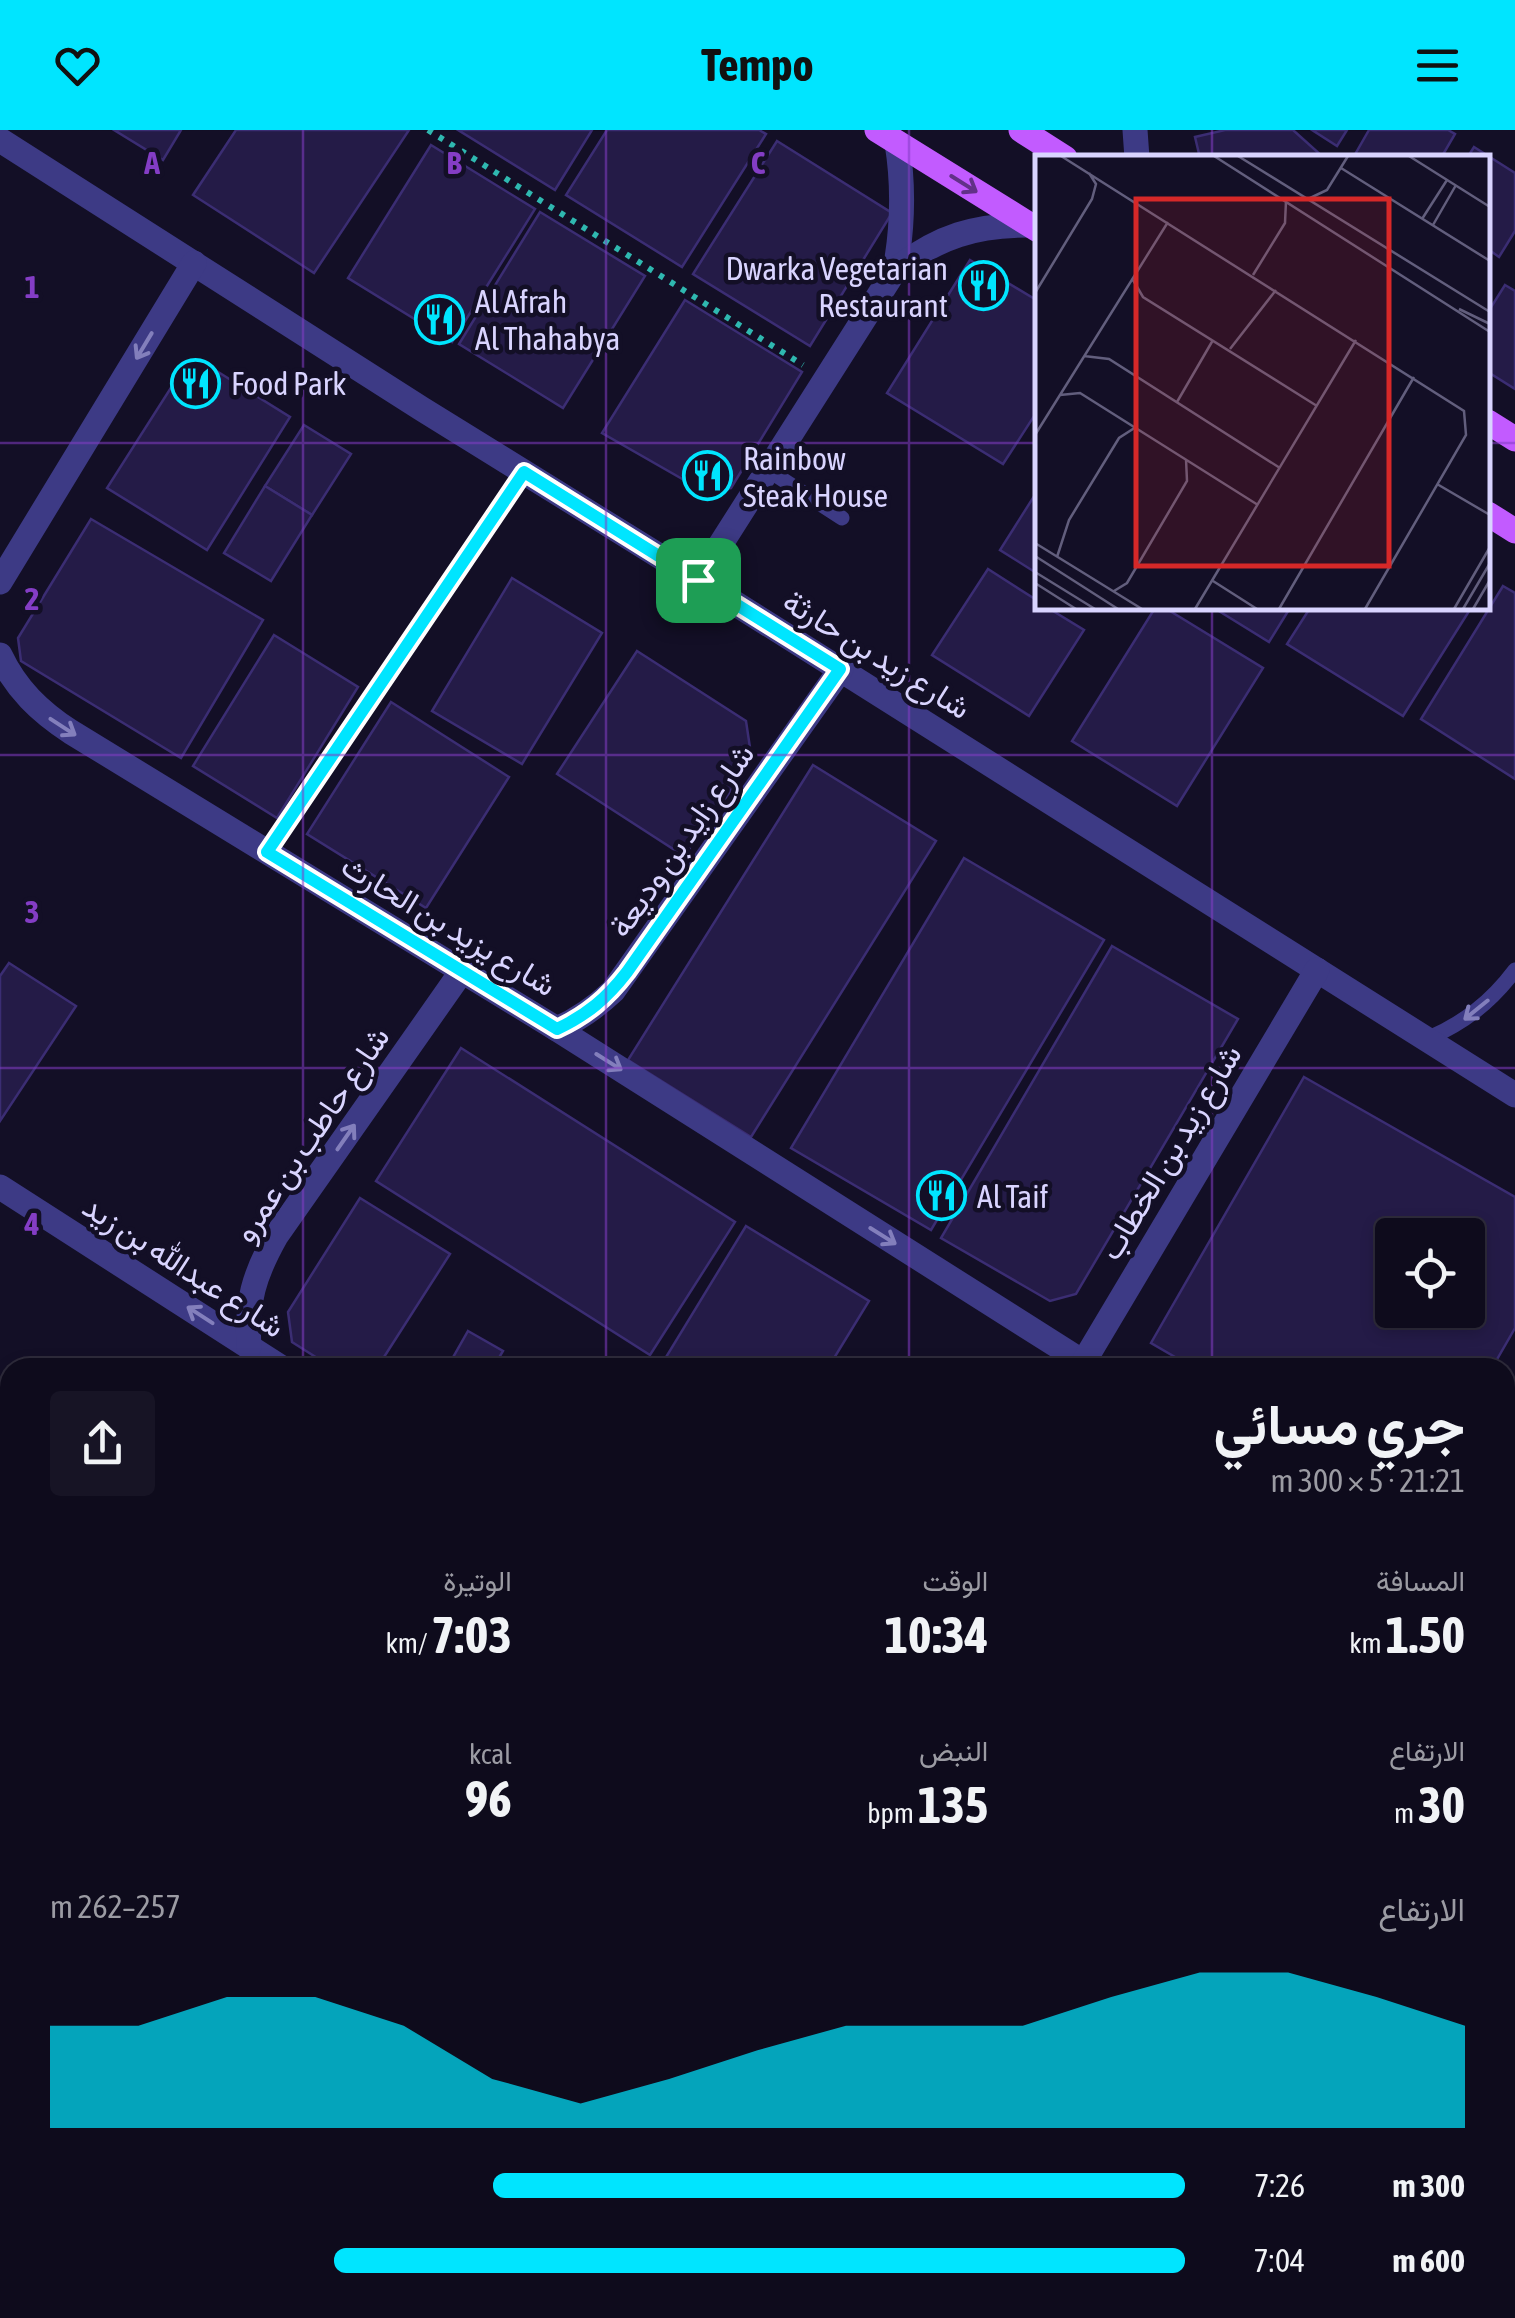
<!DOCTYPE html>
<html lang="ar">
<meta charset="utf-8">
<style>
body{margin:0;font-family:"Asap Condensed",Vazirmatn,sans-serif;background:#171425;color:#f1f3f6;direction:rtl;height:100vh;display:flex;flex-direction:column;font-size:38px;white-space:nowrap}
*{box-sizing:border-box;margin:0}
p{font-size:32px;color:#9b9ba3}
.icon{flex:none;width:55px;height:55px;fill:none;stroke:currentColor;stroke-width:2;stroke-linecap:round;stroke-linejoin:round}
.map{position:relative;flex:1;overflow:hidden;direction:ltr}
.panel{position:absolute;left:0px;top:1228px;width:1515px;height:962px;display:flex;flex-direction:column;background:#0e0b1c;border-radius:30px 30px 0 0;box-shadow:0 5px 15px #0003,0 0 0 2px #2e2b3b;direction:rtl}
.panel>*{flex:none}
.tools{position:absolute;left:1375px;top:1088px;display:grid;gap:20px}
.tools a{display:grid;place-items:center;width:110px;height:110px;border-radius:10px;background:#0e0b1c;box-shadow:0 5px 15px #0003,0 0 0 2px #2e2b3b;font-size:50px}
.pin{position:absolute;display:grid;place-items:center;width:85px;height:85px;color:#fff;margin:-42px;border-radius:20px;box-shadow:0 5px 15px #0006}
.round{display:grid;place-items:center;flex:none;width:105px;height:105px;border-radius:10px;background:#171425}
.overview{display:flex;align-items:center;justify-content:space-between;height:170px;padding:0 50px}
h1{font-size:55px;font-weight:700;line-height:75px}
.metrics{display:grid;grid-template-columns:repeat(3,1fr);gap:15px;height:170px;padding:10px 50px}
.metrics div{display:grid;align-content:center}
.metrics b{font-size:50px;font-weight:700}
.metrics small{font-size:28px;font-weight:400}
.metrics p{font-size:28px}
.chart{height:280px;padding:20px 50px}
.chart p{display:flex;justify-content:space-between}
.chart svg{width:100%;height:180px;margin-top:10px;fill:#00e5ff;opacity:.7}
ul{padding:0 50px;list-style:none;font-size:32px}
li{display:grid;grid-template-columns:160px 120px 1fr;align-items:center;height:75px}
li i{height:25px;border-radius:12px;background:#00e5ff}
header{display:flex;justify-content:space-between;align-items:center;height:130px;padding:0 50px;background:#00e5ff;color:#111;font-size:45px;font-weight:700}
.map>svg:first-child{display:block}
.building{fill:#241b47;stroke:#3b2d73;stroke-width:2.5;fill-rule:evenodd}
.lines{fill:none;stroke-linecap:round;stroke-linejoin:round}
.path{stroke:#2fb8b0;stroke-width:6;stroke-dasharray:5 8;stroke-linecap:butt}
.lane{stroke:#3d3a85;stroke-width:15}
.street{stroke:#3d3a85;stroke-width:25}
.primary{stroke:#c25bff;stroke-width:25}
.oneway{stroke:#623188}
.oneway2{stroke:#837fbc}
.route-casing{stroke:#fff;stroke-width:20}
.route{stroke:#00e5ff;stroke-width:12}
.grid{fill:none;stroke:#843dc5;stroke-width:2.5;stroke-opacity:0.55}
.labels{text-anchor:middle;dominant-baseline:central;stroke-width:9;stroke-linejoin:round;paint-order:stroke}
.poi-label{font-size:32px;fill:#d9d4ff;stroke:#130f26;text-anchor:start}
.street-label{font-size:32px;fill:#d9d4ff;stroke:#130f26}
.inset-road{fill:none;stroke:#625e7d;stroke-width:2.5}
.view{fill:#d62828;fill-opacity:0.15;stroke:#d62828;stroke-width:5}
.inset-edge{fill:none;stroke:#d9d4ff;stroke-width:5}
.grid-label{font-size:32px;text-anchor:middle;font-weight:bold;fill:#843dc5;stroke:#130f26;stroke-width:9;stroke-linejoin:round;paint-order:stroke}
</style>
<header><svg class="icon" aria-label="menu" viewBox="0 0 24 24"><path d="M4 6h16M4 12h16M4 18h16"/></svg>Tempo<svg class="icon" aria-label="heart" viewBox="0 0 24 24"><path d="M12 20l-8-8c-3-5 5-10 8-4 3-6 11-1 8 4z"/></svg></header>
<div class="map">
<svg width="1515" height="2188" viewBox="0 0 1515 2188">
<rect width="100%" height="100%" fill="#130f26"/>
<g class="building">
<path d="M114,0H181L163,30Z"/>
<path d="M236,0H409L314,143L193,65Z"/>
<path d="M458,0H592L555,60Z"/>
<path d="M607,0H759L766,4L682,137L566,65Z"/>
<path d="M1225,0H1293L1322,26L1200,28L1195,7Z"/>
<path d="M1312,0H1347L1337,16Z"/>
<path d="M1369,0H1448L1455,4L1441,28H1353Z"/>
<path d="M777,11L892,83L810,216L693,144Z"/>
<path d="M431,15L535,79L452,212L348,148Z"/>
<path d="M1474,17L1515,43V101L1499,127L1488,119V28H1467Z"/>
<path d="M540,82L645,146L563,278L459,214Z"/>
<path d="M970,130L1038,171V280L1003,334L887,263Z"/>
<path d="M1505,155L1515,161V259L1488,242V182Z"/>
<path d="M685,170L802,242L731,358L705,362L602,303Z"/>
<path d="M215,240L290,287L207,420L107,358L181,242Z"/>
<path d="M304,295L351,324L312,385L265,356Z"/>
<path d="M265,356L312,385L271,451L224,423Z"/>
<path d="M1038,360V444L1000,420Z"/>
<path d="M91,389L263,490L181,628L21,531L18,508Z"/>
<path d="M988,439L1038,471V478H1048L1084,500L1029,586L932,525Z"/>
<path d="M512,448L602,503L522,634L432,581Z"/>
<path d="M1503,456L1515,463V649L1421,589Z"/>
<path d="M1155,478H1165L1263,538L1177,676L1072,611Z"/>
<path d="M1214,478H1290L1269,512Z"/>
<path d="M1310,478H1471L1403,586L1287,514Z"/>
<path d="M274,505L358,557L277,688L193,636Z"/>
<path d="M637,521L746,591L752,631L684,726L557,644Z"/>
<path d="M391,572L509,647L426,778L307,704Z"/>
<path d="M813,635L936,711L751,1007L628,930Z"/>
<path d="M964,728L1104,810L931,1100L791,1018Z"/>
<path d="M1112,816L1238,889L1076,1164L1050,1171L941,1108Z"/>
<path d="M9,833L76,876L0,991V846Z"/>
<path d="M461,918L735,1092L650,1225L376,1051Z"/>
<path d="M1304,947L1515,1067V1198L1492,1238H1194L1151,1213ZM1392,1105H1468V1180H1392Z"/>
<path d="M360,1068L450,1124L377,1238H333L292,1212L288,1182Z"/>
<path d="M746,1096L869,1171L828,1238H673L663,1232Z"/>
<path d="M468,1201L503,1221L493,1238H447Z"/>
<path d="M0,1684L10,1690V1718L0,1733Z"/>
<path d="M10,1768V1805L0,1799V1783Z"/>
<path d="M0,1828L10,1834V1962L0,1956Z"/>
<path d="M0,1994L10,2000V2092L0,2107Z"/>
<path d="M52,2180H220L233,2188H58L50,2183Z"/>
<path d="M569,2180H672L667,2188H564Z"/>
<path d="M681,2180H708L715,2185L713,2188H680L677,2186Z"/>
<path d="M813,2180H967L970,2182L966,2188H809Z"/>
</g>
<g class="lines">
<g class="path">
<path d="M428,0L803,235"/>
<path d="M284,697L510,364"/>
</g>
<g class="lane">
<path d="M768,340L842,388"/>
<path d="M1427,909C1464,893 1491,872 1515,840"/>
<path d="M1505,1429L1515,1435"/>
<path d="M1505,1503L1515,1486"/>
<path d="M0,1603L10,1607"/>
<path d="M1505,1955L1515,1938"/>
<path d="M1505,2095L1515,2101"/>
<path d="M746,2180L760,2182L768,2180"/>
<path d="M1103,2188L1108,2180"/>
<path d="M1369,2188L1373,2180"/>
</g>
<g class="street">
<path d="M1135,0L1137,28"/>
<path d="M0,10L422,279L698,450L1515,965"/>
<path d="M895,140C903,97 904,56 897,13"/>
<path d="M698,450L895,140C939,106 975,95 1031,95"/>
<path d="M0,452L194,133"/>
<path d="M0,525C16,559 40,582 71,602L557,899L1083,1232"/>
<path d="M557,899C579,889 596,877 613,861L841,539"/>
<path d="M0,1057L282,1238"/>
<path d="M249,1217C246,1172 254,1145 276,1106L462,841"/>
<path d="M1080,1238L1317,840"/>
<path d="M1505,1327L1515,1310"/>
<path d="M0,1360L10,1366"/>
<path d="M5,2188L10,2178"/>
<path d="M517,2188L522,2180"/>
<path d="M1005,2188L1010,2180"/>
</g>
<g class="primary">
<path d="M877,0L1038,100"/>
<path d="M1021,0L1065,28"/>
<path d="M1488,292L1515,309"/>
<path d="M1488,384L1515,401"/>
</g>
</g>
<defs><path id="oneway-shaft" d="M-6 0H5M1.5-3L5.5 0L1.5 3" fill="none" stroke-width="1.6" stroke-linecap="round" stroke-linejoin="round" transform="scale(2.5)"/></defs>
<use class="oneway" href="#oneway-shaft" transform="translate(964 54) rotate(32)"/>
<g class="oneway2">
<use href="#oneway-shaft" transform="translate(144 216) rotate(121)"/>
<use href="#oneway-shaft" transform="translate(63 597) rotate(33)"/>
<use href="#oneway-shaft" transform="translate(1476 880) rotate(141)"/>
<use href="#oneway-shaft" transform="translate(609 932) rotate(32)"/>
<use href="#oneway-shaft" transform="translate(346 1007) rotate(-55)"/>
<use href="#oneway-shaft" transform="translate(883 1106) rotate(32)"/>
<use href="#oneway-shaft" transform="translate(200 1185) rotate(-147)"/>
</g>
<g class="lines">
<defs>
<path id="route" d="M524,342L840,539L627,842C607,868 587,885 557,899L267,722Z"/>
</defs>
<use href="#route" class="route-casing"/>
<use href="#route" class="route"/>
</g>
<path class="grid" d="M303,0V1238M606,0V1238M909,0V1238M1212,0V28M0,313H1038M1488,313H1515M1212,478V1238M0,625H1515M0,938H1515M0,1250H10M1505,1250H1515M0,1563H10M1505,1563H1515M0,1875H10M1505,1875H1515M303,2180V2188M606,2180V2188M909,2180V2188M1212,2180V2188"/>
<defs>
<symbol id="restaurant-ring" viewBox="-11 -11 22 22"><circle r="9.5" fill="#130f26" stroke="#00e5ff" stroke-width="1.5"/><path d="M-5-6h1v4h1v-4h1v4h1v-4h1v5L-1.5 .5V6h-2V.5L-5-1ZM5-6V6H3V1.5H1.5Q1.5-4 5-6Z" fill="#00e5ff"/></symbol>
</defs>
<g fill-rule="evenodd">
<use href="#restaurant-ring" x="956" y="128" width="55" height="55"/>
<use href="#restaurant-ring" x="412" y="162" width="55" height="55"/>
<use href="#restaurant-ring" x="168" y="226" width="55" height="55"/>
<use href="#restaurant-ring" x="680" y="318" width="55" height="55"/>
<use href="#restaurant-ring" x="914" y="1038" width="55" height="55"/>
</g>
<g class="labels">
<g class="poi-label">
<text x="948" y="138" text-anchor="end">Dwarka Vegetarian<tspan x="948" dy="37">Restaurant</tspan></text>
<text x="475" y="171">Al Afrah<tspan x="475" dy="37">Al Thahabya</tspan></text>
<text x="231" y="253">Food Park</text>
<text x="743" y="328">Rainbow<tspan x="743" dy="37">Steak House</tspan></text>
<text x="977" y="1066">Al Taif</text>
</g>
<g class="street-label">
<text transform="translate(877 524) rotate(32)">شارع زيد بن حارثة</text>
<text transform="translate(681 710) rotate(-55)">شارع زايد بن وديعة</text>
<text transform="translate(449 795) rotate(31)">شارع يزيد بن الحارث</text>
<text transform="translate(311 1004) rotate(-56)">شارع حاطب بن عمرو</text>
<text transform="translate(1170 1022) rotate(-59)">شارع زيد بن الخطاب</text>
<text transform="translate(184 1136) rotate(33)">شارع عبدالله بن زيد</text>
</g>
</g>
<g transform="translate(1035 25)">
<rect width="455" height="455" fill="#130f26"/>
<path class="inset-road" d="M26,1L429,256L431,280L330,454M179,1L455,177M203,1L455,157M374,1L455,52M306,13L455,106M273,44L292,35L313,1M387,64L412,25M398,70L421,30M218,120L250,68L251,46M98,125L108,142L282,251M0,138L57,44L61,29L54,18M424,154L455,169M195,194L241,135M49,201L74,204L245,313M25,240L45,238L223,350M142,247L178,185M0,280L133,67M402,329L455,360M0,388L107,454M0,401L83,454M22,402L34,365L84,283L101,272M0,417L60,454M178,426L222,454M0,428L41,454M79,436L92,428L152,326L151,304M160,454L321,185M244,454L379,222M419,454L455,392M428,454L455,408M438,454L455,425"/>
<path class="view" d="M101,44H354V411H101Z"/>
<rect width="455" height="455" class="inset-edge"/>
</g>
<g class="grid-label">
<text x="152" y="44">A</text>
<text x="454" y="44">B</text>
<text x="758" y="44">C</text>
<text x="32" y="168">1</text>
<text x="32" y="480">2</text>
<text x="32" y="793">3</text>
<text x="32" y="1105">4</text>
</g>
</svg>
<div class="tools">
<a><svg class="icon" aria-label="locate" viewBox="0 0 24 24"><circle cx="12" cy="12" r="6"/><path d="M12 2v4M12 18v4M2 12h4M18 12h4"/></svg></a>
</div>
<div class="pin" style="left:698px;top:450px;background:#1e9e55"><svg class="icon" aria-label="arrive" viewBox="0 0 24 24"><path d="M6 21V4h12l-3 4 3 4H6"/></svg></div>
<section class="panel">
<div class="overview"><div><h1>جري مسائي</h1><p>21:21 · 5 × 300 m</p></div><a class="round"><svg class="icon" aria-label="share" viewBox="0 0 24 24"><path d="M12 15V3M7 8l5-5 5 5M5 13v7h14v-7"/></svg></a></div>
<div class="metrics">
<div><p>المسافة</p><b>1.50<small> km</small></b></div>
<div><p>الوقت</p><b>10:34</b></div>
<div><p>الوتيرة</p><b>7:03<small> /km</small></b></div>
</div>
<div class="metrics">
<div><p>الارتفاع</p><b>30<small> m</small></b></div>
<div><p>النبض</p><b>135<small> bpm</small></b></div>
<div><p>kcal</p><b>96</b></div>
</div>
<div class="chart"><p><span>الارتفاع</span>257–262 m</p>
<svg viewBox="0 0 160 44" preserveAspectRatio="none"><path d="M0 44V19L10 19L20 12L30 12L40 19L50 32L60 38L70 32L80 25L90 19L100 19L110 19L120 12L130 6L140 6L150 12L160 19V44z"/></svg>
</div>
<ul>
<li><b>300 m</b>7:26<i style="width:61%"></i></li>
<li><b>600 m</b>7:04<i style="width:75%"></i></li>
</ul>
</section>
</div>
